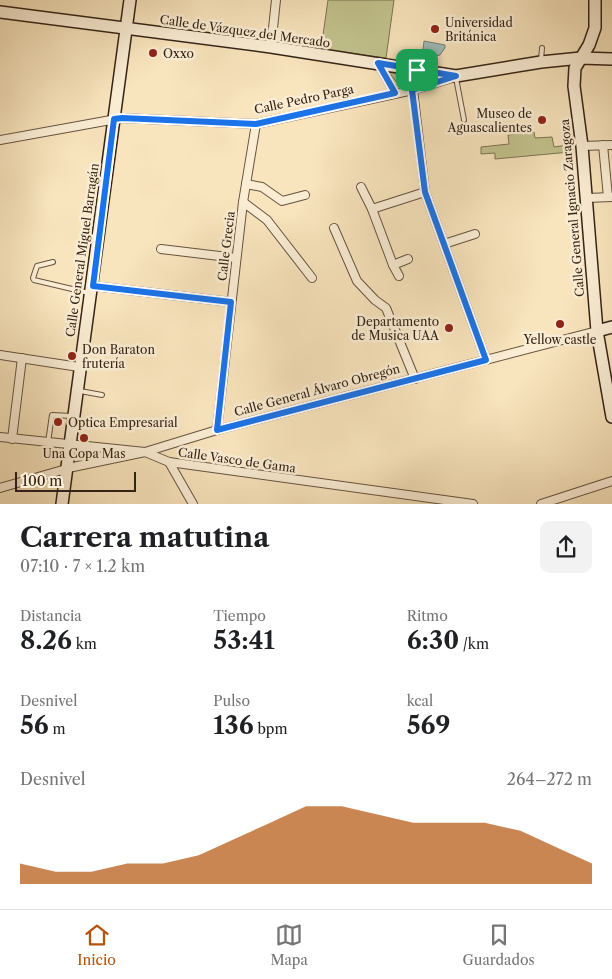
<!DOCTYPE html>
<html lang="es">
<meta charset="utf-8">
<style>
body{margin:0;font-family:"Libre Caslon Text",serif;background:#f2f2f2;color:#202124;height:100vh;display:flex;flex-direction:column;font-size:19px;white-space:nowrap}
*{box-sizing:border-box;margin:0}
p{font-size:16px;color:#757577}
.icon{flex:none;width:28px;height:28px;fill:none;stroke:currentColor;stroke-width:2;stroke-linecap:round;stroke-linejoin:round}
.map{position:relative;height:504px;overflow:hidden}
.sheet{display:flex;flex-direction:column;background:#fff;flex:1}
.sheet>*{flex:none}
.scale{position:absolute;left:15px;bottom:12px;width:121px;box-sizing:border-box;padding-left:5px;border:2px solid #352316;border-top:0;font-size:14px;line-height:18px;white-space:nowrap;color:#352316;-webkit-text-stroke:4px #faedd4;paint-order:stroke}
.pin{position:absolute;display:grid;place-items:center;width:42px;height:42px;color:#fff;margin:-21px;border-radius:10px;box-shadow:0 2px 8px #0006}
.round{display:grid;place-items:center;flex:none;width:52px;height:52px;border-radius:10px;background:#f2f2f2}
.summary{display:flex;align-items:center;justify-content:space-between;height:85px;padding:0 20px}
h1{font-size:28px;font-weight:700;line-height:38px}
.stats{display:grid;grid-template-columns:repeat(3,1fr);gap:8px;height:85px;padding:5px 20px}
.stats div{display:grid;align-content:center}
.stats b{font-size:25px;font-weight:700}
.stats small{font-size:14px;font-weight:400}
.stats p{font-size:14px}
.chart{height:140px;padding:10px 20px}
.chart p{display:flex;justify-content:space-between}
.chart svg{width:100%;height:90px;margin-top:5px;fill:#b45309;opacity:.7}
.tab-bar{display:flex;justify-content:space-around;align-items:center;height:70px;border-top:1px solid #e0e0e0;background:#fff;font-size:14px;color:#757577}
.tab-bar a{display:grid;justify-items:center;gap:2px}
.tab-bar .active{color:#b45309}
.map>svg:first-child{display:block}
.green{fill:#c2c38e;stroke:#7c7352}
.water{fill:#9fbdb8;stroke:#757f77}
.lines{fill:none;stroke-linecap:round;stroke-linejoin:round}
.lane-casing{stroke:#665340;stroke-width:6}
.street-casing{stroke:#665340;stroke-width:10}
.secondary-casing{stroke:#352316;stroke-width:14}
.lane{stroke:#faedd4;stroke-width:4}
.street{stroke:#faedd4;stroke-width:8}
.secondary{stroke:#faedd4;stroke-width:11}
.route-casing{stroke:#fff;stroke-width:10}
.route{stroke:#1a73e8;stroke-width:6}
.poi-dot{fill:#8f2418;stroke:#faedd4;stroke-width:2}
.labels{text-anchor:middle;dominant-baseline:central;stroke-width:5;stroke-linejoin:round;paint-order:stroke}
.poi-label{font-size:12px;fill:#352316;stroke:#faedd4;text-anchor:start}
.street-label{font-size:12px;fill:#352316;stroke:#faedd4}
</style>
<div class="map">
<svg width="612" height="504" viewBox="0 0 612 504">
<rect width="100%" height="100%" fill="#f8e4bd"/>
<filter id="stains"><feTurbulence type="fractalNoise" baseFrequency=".004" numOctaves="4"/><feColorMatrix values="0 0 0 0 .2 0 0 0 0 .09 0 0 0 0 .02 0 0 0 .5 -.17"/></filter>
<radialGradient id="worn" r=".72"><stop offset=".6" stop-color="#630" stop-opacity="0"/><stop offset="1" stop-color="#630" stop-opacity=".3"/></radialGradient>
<g class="green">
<path d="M328,0H394L386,58L321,49Z"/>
<path d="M388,71L441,80L401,88Z"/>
<path d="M534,132L535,138L552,137L554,147L569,145L570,152L495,159V153L481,154V147L509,144L508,135Z"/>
</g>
<path class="water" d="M424,41L445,45V48L440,55L433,57L423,50Z"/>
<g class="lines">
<defs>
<g id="lane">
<path d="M541,60L542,48"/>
<path d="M456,78L464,120"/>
<path d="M53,262L37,266L33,278L34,280L89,293"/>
<path d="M80,391L102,395"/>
<path d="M48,442L52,415L72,416"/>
</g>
<g id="street">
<path d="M271,47L276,0"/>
<path d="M378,63L395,93"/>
<path d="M413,90L425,192L486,360"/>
<path d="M0,140L122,118L256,124L413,90L455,77"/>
<path d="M603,145L608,197"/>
<path d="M582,146L612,145"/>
<path d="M246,184L262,187L282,201L305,195"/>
<path d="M361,187L372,209L393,265"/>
<path d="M587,198L612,197"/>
<path d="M243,202L267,220L312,278"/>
<path d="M372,209L425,192"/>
<path d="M334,228L357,281L375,300L386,308L415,379"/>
<path d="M444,244L475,234"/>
<path d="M161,249L236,258"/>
<path d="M399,276L393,265L408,259"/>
<path d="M93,286L231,302"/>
<path d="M0,355L79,367"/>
<path d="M217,430L243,202L256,124"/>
<path d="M0,437L145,452L169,462L473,504"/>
<path d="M12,439L22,358"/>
<path d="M169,462L193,504"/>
<path d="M0,488L73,467L145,452L217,430L597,331"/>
<path d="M541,504L612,481"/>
</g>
<g id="secondary">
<path d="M595,0V28L589,45L575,68L574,86L582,146L597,331L612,417"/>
<path d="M0,12L271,47L456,76L541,62L581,58L612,59"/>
<path d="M597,331L612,327"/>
<path d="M62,504C85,336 107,168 130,0"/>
</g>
</defs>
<use href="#lane" class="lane-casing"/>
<use href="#street" class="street-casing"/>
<use href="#secondary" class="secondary-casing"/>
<use href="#lane" class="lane"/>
<use href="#street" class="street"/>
<use href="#secondary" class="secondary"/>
</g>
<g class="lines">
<defs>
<path id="route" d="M378,63L456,76L412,90L425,192L486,360L217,430L231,302L93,286L114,119L122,118L256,124L395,93Z"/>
</defs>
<use href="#route" class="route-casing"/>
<use href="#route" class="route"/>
</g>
<g class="poi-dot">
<circle cx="435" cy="29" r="5"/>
<circle cx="153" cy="53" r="5"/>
<circle cx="542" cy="120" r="5"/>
<circle cx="560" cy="324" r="5"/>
<circle cx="449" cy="328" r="5"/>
<circle cx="72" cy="356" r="5"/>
<circle cx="58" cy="422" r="5"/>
<circle cx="84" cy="438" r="5"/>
</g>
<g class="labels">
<g class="poi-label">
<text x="445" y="22">Universidad<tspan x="445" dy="14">Británica</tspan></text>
<text x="163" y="53">Oxxo</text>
<text x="532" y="113" text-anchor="end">Museo de<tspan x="532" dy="14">Aguascalientes</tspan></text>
<text x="439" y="321" text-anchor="end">Departamento<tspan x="439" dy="14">de Musica UAA</tspan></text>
<text x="560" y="339" text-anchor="middle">Yellow castle</text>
<text x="82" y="349">Don Baraton<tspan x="82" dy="14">frutería</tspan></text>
<text x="68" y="422">Optica Empresarial</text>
<text x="84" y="453" text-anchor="middle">Una Copa Mas</text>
</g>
<g class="street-label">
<text transform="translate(245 31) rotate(8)">Calle de Vázquez del Mercado</text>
<text transform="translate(304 99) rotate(-12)">Calle Pedro Parga</text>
<text transform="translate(572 208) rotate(-95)">Calle General Ignacio Zaragoza</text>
<text transform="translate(226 246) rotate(-83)">Calle Grecia</text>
<text transform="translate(82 250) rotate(-82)">Calle General Miguel Barragán</text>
<text transform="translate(317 390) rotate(-15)">Calle General Álvaro Obregón</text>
<text transform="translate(237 460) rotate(8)">Calle Vasco de Gama</text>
</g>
</g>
<rect width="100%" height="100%" filter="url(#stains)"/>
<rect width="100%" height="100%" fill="url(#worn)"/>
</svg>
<div class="scale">100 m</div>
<div class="pin" style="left:417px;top:70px;background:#1e9e55"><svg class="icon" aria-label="arrive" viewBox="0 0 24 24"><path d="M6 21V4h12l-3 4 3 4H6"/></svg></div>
</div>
<section class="sheet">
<div class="summary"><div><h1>Carrera matutina</h1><p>07:10 · 7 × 1.2 km</p></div><a class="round"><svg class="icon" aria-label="share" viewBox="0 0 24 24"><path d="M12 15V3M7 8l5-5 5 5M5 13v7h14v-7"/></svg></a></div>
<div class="stats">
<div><p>Distancia</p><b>8.26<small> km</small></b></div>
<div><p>Tiempo</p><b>53:41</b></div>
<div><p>Ritmo</p><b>6:30<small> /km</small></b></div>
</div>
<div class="stats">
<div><p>Desnivel</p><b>56<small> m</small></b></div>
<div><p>Pulso</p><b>136<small> bpm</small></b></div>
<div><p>kcal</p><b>569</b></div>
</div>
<div class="chart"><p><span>Desnivel</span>264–272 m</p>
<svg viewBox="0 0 160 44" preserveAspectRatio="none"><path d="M0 44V34L10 38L20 38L30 34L40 34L50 30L60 22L70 14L80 6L90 6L100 10L110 14L120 14L130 14L140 18L150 26L160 34V44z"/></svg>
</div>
</section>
<nav class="tab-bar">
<a class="active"><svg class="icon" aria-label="home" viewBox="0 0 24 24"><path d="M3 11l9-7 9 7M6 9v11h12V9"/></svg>Inicio</a>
<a><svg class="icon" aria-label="map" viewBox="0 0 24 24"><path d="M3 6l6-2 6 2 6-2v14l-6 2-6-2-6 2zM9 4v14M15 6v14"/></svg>Mapa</a>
<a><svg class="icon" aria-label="saved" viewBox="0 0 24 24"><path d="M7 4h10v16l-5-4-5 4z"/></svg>Guardados</a>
</nav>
